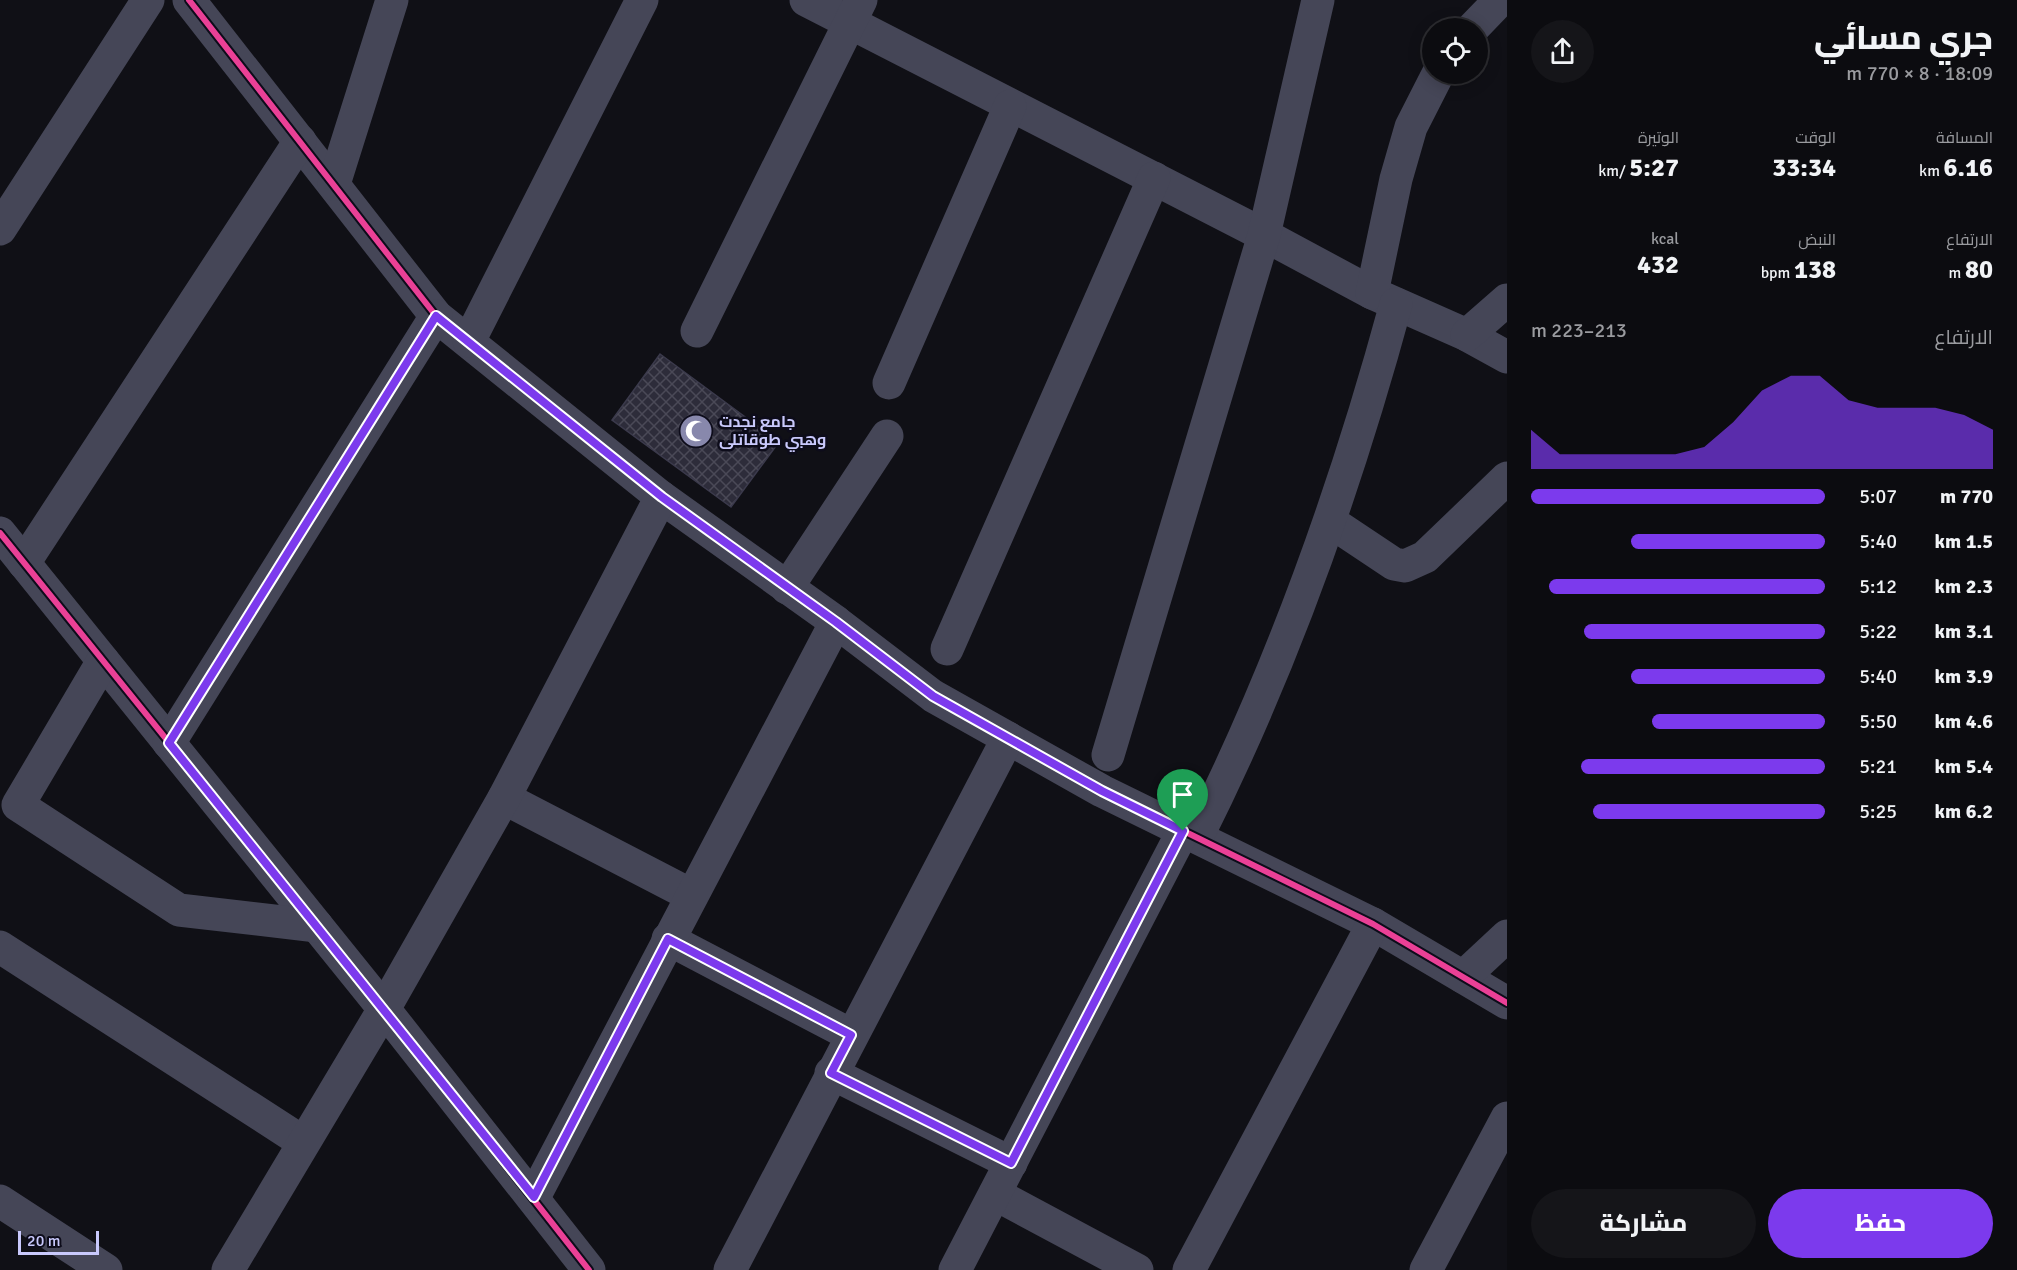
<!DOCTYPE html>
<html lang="ar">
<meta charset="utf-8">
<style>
body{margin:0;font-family:Signika,Cairo,sans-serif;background:#151519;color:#f1f3f6;direction:rtl;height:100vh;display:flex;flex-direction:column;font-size:22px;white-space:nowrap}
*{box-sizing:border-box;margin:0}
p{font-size:20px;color:#9a9b9f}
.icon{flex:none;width:33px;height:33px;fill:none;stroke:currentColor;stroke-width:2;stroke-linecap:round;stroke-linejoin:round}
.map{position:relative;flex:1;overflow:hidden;direction:ltr}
.drawer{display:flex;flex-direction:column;background:#0c0c10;width:510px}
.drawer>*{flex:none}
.controls{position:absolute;left:1422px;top:18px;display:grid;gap:12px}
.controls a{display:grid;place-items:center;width:66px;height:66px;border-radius:50%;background:#0c0c10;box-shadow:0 3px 15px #0003,0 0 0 2px #2c2c30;font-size:30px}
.scale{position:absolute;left:18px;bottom:15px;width:81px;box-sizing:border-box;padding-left:6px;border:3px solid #c9c9fc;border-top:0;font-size:16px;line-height:21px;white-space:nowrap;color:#c9c9fc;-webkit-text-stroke:4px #0d0c1a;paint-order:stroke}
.pin{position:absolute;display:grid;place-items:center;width:51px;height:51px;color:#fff;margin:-62px -26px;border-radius:50% 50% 50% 0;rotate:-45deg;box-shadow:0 0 6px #0007}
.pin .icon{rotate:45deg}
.round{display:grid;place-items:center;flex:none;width:63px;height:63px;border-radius:32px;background:#151519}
.head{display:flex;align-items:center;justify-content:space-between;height:102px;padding:0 24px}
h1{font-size:33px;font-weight:800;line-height:45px}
.figures{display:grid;grid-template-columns:repeat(3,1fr);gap:9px;height:102px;padding:6px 24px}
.figures div{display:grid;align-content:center}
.figures b{font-size:26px;font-weight:800}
.figures small{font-size:16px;font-weight:400}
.figures p{font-size:16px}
.chart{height:168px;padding:12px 24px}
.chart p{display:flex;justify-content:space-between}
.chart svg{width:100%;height:108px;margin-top:6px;fill:#7c3aed;opacity:.7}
.primary-button{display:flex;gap:12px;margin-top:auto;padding:12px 24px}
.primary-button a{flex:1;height:69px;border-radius:36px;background:#7c3aed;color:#fff;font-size:24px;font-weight:800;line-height:69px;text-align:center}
.primary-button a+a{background:#151519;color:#f1f3f6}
ul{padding:0 24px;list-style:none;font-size:20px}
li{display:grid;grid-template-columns:96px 72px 1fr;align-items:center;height:45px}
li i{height:15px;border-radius:8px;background:#7c3aed}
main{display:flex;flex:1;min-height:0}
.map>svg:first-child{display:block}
.building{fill:url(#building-cross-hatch);stroke:#3b3a4c;stroke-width:1.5}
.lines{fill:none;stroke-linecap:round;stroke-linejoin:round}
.minor{stroke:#454657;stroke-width:33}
.cycleway-casing{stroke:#0d0c1a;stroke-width:10}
.cycleway{stroke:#ea4096;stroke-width:6}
.route-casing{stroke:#fff;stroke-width:12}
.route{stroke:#7c3aed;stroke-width:8}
.labels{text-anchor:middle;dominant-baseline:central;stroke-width:5;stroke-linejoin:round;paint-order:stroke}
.poi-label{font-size:16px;font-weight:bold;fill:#c9c9fc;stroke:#0d0c1a;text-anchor:start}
</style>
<main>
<section class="drawer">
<div class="head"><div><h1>جري مسائي</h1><p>18:09 · 8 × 770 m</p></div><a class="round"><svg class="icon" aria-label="share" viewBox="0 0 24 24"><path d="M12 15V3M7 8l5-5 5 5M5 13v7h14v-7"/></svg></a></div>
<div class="figures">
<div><p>المسافة</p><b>6.16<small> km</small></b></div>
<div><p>الوقت</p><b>33:34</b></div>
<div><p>الوتيرة</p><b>5:27<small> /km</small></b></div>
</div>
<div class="figures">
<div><p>الارتفاع</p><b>80<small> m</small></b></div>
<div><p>النبض</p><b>138<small> bpm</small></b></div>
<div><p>kcal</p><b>432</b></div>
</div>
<div class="chart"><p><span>الارتفاع</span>213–223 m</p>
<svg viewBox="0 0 160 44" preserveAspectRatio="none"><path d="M0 44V28L10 38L20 38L30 38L40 38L50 38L60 35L70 25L80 12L90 6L100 6L110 16L120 19L130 19L140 19L150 22L160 28V44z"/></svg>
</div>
<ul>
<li><b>770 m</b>5:07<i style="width:100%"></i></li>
<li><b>1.5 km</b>5:40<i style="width:66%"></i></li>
<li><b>2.3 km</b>5:12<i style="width:94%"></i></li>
<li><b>3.1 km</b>5:22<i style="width:82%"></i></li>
<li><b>3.9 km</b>5:40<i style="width:66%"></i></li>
<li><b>4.6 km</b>5:50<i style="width:59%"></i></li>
<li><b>5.4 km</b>5:21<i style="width:83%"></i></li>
<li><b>6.2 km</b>5:25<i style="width:79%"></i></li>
</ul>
<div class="primary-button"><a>حفظ</a><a>مشاركة</a></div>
</section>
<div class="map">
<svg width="1507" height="1270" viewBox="0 0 1507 1270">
<defs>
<pattern id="building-cross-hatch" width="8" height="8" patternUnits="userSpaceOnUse" patternTransform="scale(1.5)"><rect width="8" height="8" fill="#2d2c3a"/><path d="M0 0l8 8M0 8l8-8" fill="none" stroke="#4a4957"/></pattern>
</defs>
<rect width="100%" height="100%" fill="#101016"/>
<path class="building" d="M660,354L779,442L731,507L612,420Z"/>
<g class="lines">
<g class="minor">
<path d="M189,0L436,316L661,497L836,622L933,696L1102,791L1373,924L1507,1003"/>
<path d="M806,0L1264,235L1372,293L1467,335L1507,357"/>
<path d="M1473,28L1500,0"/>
<path d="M334,184L392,0"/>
<path d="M0,229L148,0"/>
<path d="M1372,293L1396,179L1411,127L1438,74"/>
<path d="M697,331L861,0"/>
<path d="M1467,335L1507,300"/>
<path d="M469,341L642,0"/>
<path d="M889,383L1010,106"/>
<path d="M1331,522L1394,564L1405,566L1425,557L1507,478"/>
<path d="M0,533L384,1009L589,1270"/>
<path d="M24,563L300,141"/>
<path d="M787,588L887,436"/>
<path d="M947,649L1154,178"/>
<path d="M103,661L18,805L179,910L317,926"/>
<path d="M169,743L436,316"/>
<path d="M1108,755L1264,235L1318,0"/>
<path d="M504,798L691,895"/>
<path d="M1197,837C1283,666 1346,488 1396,304"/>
<path d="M668,939L851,1035"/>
<path d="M0,947L303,1142"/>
<path d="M1463,977L1507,936"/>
<path d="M831,1073L1011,1163"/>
<path d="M995,1194L1137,1270"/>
<path d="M534,1197L836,622"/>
<path d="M0,1201L106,1270"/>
<path d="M228,1270L384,1009L504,798L661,497"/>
<path d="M730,1270L1008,738"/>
<path d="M955,1270L1183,831"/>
<path d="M1189,1270L1373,924"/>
<path d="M1426,1270L1507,1118"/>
</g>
<defs>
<g id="cycleway">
<path d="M189,0L436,316L661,497L836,622L933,696L1102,791L1373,924L1507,1003"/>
<path d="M0,533L384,1009L589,1270"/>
</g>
</defs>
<use href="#cycleway" class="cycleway-casing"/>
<use href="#cycleway" class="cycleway"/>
</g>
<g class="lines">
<defs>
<path id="route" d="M436,316L662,497L836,622L933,696L1102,791L1183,831L1011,1163L831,1073L851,1035L668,939L534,1197L169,743Z"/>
</defs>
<use href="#route" class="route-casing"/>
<use href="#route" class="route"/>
</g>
<defs>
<symbol id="mosque-disc" viewBox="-11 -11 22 22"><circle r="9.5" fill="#8888ac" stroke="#0d0c1a"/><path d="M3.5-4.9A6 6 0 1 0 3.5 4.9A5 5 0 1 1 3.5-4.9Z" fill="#fff"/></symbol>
</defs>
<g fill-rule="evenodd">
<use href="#mosque-disc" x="677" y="412" width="38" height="38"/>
</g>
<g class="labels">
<g class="poi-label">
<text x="719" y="422">جامع نجدت<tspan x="719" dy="18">وهبي طوقاتلى</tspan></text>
</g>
</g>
</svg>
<div class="controls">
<a><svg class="icon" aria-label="locate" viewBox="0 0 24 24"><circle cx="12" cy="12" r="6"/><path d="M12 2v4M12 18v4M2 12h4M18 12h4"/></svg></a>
</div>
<div class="scale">20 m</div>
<div class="pin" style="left:1183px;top:831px;background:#1e9e55"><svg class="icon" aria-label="arrive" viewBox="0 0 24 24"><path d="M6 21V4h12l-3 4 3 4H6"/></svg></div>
</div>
</main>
